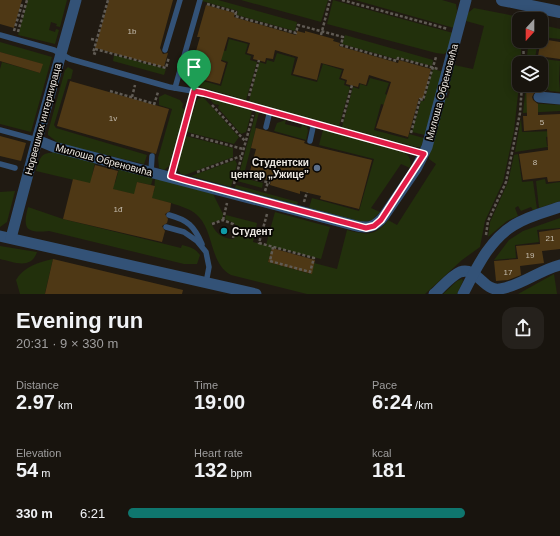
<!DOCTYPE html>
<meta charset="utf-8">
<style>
body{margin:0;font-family:Arial,sans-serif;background:#25211c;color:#f1f3f6;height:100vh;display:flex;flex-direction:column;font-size:15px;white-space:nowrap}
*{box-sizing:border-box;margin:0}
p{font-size:13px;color:#9f9e9e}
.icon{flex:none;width:22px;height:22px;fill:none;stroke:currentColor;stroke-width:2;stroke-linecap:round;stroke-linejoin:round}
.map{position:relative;height:294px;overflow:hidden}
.sheet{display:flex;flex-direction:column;background:#18140e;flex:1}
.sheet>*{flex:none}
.needle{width:26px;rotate:201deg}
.fabs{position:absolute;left:512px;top:12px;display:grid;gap:8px}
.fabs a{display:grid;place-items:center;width:36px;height:36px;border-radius:8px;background:#18140e;box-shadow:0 2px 10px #0003,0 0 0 1px #36332e;font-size:20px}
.pin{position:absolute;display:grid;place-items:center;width:34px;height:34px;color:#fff;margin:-41px -17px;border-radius:50% 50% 50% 0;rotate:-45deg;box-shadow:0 0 4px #0007}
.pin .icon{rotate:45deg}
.round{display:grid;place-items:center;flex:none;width:42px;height:42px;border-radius:12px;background:#25211c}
.overview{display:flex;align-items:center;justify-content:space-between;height:68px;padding:0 16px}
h1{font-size:22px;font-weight:700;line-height:30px}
.figures{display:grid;grid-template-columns:repeat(3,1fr);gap:6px;height:68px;padding:4px 16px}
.figures div{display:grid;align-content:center}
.figures b{font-size:20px;font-weight:700}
.figures small{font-size:11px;font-weight:400}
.figures p{font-size:11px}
ul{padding:0 16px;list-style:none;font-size:13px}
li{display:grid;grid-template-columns:64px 48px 1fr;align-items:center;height:30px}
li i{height:10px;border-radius:5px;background:#0f766e}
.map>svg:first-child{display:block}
.green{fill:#22300c}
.building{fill:#4e3815}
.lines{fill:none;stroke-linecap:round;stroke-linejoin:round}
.path{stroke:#605b54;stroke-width:2.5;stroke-dasharray:3 2;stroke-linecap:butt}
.service{stroke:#335277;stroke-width:5.5}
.minor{stroke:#335277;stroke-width:11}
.tertiary{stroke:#335277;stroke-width:12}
.route-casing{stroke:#fff;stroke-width:8}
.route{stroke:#e11d48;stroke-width:5}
.service-dot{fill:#5c6f8a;stroke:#080604;stroke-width:1.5}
.culture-dot{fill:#0f9aa8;stroke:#080604;stroke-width:1.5}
.labels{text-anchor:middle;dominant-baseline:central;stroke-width:3.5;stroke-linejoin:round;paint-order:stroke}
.number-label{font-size:8px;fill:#c5bdb0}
.street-label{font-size:10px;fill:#ede9e3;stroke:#080604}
.poi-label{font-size:10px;font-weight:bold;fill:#ede9e3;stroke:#080604;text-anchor:end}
</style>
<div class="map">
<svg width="560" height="294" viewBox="0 0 560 294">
<rect width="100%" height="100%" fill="#201a12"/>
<g class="green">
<path d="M28,0H67L60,27L56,26L57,24L51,22L49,30L55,32L56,29L59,30L55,44L18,35Z"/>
<path d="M203,0H218L297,22L295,31L237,15L238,11L202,1Z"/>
<path d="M241,0H328L321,22Z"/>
<path d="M333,0L453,33L448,51L444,54L436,53L327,24Z"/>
<path d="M355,0H442L456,4L457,11L454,28Z"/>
<path d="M474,8L520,17L521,19H519V41H521V63H519V85L514,131L503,182L485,221L480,247L462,260L425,294H307L231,275C210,264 214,233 199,217C192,209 180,206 171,203L36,171C39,161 40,152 52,153L53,151L95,162L92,176L115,183L119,169L153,178L151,185L137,182L136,188L154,192L155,178L213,194L223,214V219L211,223C216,234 223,239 234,239L237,228L234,223L225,219L226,215L257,223L253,242L272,247L268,262L311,274L314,263L337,269L347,230C367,235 375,237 388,220L397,225L436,164L429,159V156L445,97L448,98L450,91L447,90L454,65L473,69L484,26L466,21L468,13Z"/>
<path d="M542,25L560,29V39L541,37Z"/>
<path d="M345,35L433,60L432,66L397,57L396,59L342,44Z"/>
<path d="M229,39L248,44L245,54L251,56L250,60L257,62L246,100L187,83L189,77L221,86L228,62L216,58L219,49L226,51Z"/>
<path d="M529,41H538L535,58L560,61L559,79L560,92L550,91L541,85V63H526Z"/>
<path d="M0,42L52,57L31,132L0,124V69L2,62L40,73L42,64L0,52Z"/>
<path d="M277,53L295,58L291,75L317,82L323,64L342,70L339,79L345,81L344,85L350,87L339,126L249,101L259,62L266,64L267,60L274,62Z"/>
<path d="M114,55L166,69L164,75L113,61Z"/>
<path d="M68,67L73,70L71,79H68L54,125L56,128L147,155L144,164L55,143L56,141L48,135V132L65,70Z"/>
<path d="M433,69L444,72L425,135L412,132L421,101H424Z"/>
<path d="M370,78L389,83L385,94L395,97L393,107L381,104L374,130L408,139L409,134L424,138L421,147H416L342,127L353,87L359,89L360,84L367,86Z"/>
<path d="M526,85L527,103L560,105V111L523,113Z"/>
<path d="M165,94L180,100L183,104L182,108L185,109L169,166L164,170L159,168L158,158L172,109L159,105V97Z"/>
<path d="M203,97L239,137L234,144L187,132L196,102L198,99Z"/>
<path d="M209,98L252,111L246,132L241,134L218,108L219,105L214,104Z"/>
<path d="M256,112H259L255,128H256L243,178L263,183L262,188L237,181Z"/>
<path d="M521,118L522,132L555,131L556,136L546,137L547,146L560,145L515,152Z"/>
<path d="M286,120L285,124L301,128L302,125L307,127L308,131L306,140L274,131L277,123Z"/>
<path d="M323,130L405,153C410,157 412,161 410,168L401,164L371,208L380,212L372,220L363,222L309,208L312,198L359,211L374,159L319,145Z"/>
<path d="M186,136L233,148V157L185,175L181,174L178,170V166Z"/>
<path d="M518,154L522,182L533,181L537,209L533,210L531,207L521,211L518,206L515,208L518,216L507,221L488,237L490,222L508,182L514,155Z"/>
<path d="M235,160L237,164L231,187L191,176Z"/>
<path d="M545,179L546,184L560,182V201L539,208L536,181Z"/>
<path d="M236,185L298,202L297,205L235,188Z"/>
<path d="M15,191L7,222L0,227V192Z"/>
<path d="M28,207L63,219L181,248L182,245C190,247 195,248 200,255L197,264H184L49,231C27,233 22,230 28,207Z"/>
<path d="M275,212L330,227L321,259L266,245Z"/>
<path d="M560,218V228L537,230L539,242L515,245L516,258L494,260L509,240L523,231Z"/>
<path d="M0,246L37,252C31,270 14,262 0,259Z"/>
<path d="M53,259L45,293L46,294H20L16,280C23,267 39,262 53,259Z"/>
<path d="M554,274L557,294H518Z"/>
<path d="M462,279L463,281L457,294H443L457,281Z"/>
</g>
<g class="building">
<path d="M0,0H22L14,28L0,24Z"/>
<path d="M109,0H173L160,48L163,54L168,53L164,67L95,48Z"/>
<path d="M206,5L235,13L234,17L296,35L297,31L305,33V31L334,39L333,41L340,43L339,46L398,63L399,60L431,69L423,99L419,98L408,137L376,128L391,82L369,75L366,85L359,83L358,87L346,84L347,80L341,78L344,69L321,63L317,80L293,74L298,57L275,50L273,59L266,58L265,62L253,59L254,55L247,53L250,43L228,37L221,61L226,63L220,84L189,76L200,37H197Z"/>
<path d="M541,39L560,42V59L538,56Z"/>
<path d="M0,52L43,64L40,73L0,61Z"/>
<path d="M70,81L169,109L156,154L57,126Z"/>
<path d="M526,85H537V90L534,93L532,97L533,100L538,104V115L560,114V181L548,182L547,177L523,180L519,154L548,150L547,129L524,131L523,116H527Z"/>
<path d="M256,128L305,141L304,143L309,145L372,160L359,209L320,199L321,196L300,191V194L270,185L271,181L249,175L256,149L251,148Z"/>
<path d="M0,136L26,143L21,161L0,156Z"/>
<path d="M95,165L118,171L113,189L134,194L137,182L155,186L152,198L171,203L170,211L165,214L168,219L167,223L162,226L165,231L162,242L63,219L73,179L90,183Z"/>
<path d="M560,229V249L542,251L544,263L520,266L521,275L508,280L496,281L494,261L518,259L516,246L540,244L539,232Z"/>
<path d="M272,248L315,260L312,274L268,262Z"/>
<path d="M53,259L183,290L182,294H45Z"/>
</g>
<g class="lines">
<g class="path">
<path d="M342,0L448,29"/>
<path d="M207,4L236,12L235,16L296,33L298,25L343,37L341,45L397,61L398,58L438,69"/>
<path d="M14,31L22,4"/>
<path d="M18,32L27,0"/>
<path d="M321,35L330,0"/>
<path d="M91,39L97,40"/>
<path d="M523,41L524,63"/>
<path d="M95,49L166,68L169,57"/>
<path d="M96,54L93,53L108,0"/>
<path d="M110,91L155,104"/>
<path d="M249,96L259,60"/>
<path d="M132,97L135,85"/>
<path d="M154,105L158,92"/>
<path d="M212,105L245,141"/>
<path d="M342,122L352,85"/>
<path d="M411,133L420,99L423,100L436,57"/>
<path d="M191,135L243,149"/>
<path d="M197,172L241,156"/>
<path d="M253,176L252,178L270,183"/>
<path d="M234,184L253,115"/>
<path d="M265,191L268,182"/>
<path d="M304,202L307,192"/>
<path d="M267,214L259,243L314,258L310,272L270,261L273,247"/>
<path d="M223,220L227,203"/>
<path d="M212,224L223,220L233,224L235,229L233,238"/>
<path d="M486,235L488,221L506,182L520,113L522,85"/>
</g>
<g class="service">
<path d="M0,35L54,50L70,59L169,87L204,93L424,154"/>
<path d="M165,50L180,0"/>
<path d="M175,88L200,0"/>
<path d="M266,127L270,111"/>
<path d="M0,130L37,140"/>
<path d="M310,141L314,123"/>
<path d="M0,164L15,168"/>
<path d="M151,172L152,156"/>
<path d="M171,176L194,91"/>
<path d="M169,215C188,220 194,226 202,244"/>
<path d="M166,227L184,232L197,241L206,252L209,267L206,283"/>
</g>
<g class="minor">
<path d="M539,97L560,99"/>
<path d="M37,140L54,147L353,225C366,229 375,228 384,216L416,169L427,147L466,0"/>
<path d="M0,236L256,294"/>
<path d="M11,238L37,140L76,0"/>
<path d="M434,294C442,287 451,276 460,272C477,266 484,292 500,289C521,286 539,270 560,265"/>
<path d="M463,294C476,269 489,240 514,225C528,216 545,212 560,207"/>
</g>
<path class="tertiary" d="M502,0L560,12"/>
</g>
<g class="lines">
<defs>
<path id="route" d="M194,91L204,93L424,154L381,220L374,226L366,228L185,180L171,176Z"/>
</defs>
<use href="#route" class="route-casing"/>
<use href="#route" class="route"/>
</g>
<circle class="service-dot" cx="317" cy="168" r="4"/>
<circle class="culture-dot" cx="224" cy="231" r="4"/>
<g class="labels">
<g class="number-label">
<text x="132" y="31">1b</text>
<text x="113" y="118">1v</text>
<text x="542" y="122">5</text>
<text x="535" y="162">8</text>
<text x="118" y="209">1đ</text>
<text x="550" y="238">21</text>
<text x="530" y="255">19</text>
<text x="508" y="272">17</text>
</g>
<g class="street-label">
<text transform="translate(442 92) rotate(-75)">Милоша Обреновића</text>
<text transform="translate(43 119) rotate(-75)">Норвешких интернираца</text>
<text transform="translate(104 160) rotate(15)">Милоша Обреновића</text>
</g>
<g class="poi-label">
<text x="309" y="162">Студентски<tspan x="309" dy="12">центар „Ужице”</tspan></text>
<text x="232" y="231" text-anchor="start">Студент</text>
</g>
</g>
</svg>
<div class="fabs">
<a><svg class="needle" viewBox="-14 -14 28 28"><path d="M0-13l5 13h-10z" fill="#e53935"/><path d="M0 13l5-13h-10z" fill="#9f9e9e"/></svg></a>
<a><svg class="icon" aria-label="layers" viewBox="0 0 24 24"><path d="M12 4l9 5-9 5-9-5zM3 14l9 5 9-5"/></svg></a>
</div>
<div class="pin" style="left:194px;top:91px;background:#1e9e55"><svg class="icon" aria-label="arrive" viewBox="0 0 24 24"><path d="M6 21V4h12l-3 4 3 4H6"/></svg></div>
</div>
<section class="sheet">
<div class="overview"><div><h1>Evening run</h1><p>20:31 · 9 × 330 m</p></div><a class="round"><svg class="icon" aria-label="share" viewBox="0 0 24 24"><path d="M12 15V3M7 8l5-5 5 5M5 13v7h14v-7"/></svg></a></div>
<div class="figures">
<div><p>Distance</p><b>2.97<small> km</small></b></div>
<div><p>Time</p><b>19:00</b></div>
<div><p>Pace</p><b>6:24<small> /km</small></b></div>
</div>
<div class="figures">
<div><p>Elevation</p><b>54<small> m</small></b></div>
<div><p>Heart rate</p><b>132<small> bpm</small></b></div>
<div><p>kcal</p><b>181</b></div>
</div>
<ul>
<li><b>330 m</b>6:21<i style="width:81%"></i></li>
</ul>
</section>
